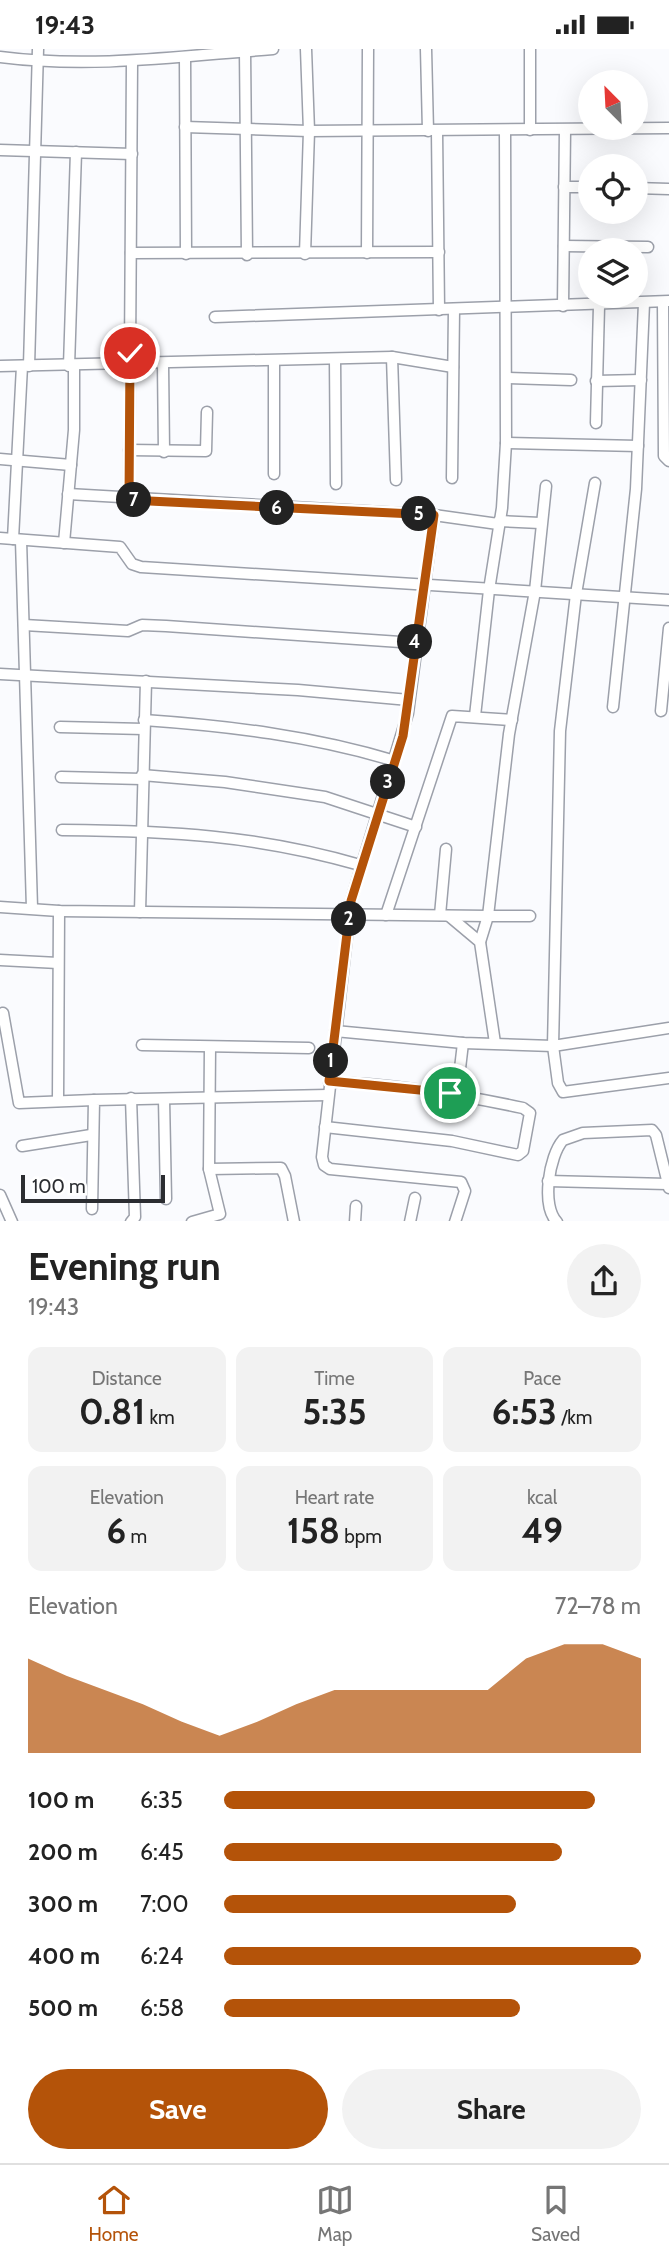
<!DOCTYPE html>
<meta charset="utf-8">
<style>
body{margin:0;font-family:Cabin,sans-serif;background:#f2f2f2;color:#222;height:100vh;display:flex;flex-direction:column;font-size:26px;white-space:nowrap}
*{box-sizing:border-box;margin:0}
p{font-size:23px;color:#767676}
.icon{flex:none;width:38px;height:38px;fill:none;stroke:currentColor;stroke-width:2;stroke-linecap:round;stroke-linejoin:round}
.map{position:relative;height:1172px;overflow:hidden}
.details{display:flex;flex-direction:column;background:#fff;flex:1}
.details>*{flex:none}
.needle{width:46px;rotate:336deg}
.buttons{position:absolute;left:578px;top:21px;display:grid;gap:14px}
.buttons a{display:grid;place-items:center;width:70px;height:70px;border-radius:50%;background:#fff;box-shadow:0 7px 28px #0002;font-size:35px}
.scale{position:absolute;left:21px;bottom:18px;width:144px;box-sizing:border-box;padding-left:7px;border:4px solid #2b2d31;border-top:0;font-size:19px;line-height:24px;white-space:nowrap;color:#2b2d31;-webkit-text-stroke:5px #fff;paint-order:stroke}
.pin{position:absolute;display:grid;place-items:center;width:60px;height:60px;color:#fff;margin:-30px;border:4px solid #fff;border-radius:50%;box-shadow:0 2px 7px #0007}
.km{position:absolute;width:35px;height:35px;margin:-18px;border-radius:50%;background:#222;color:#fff;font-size:19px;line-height:35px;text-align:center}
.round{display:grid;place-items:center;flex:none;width:74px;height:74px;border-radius:37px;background:#f2f2f2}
.summary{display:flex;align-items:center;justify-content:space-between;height:119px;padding:0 28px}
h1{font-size:38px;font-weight:800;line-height:52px}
.figures{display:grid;grid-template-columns:repeat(3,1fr);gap:10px;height:119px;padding:7px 28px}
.figures div{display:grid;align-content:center;border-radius:14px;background:#f2f2f2;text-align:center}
.figures b{font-size:35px;font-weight:800}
.figures small{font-size:19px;font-weight:400}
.figures p{font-size:19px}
.chart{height:196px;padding:14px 28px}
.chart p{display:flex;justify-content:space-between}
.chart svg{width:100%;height:126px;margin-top:7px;fill:#b45309;opacity:.7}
.cta{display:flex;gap:14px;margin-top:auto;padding:14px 28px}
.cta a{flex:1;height:80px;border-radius:42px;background:#b45309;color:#fff;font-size:28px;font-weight:800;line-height:80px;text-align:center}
.cta a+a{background:#f2f2f2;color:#222}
ul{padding:0 28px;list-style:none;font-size:23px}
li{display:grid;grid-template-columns:112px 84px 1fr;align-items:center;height:52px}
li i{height:18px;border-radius:9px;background:#b45309}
.status{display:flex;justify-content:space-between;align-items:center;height:49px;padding:0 35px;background:#fff;direction:ltr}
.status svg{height:19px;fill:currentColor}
.dock{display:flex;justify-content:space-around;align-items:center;height:98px;border-top:2px solid #e0e0e0;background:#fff;font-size:19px;color:#767676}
.dock a{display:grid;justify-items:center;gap:4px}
.dock .selected{color:#b45309}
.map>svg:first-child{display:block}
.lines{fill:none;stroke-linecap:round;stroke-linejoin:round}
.minor-casing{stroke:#9ca0aa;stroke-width:13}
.minor{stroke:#fff;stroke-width:10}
.route-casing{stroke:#fff;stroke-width:14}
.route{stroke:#b45309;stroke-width:9}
</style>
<div class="status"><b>19:43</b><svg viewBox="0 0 49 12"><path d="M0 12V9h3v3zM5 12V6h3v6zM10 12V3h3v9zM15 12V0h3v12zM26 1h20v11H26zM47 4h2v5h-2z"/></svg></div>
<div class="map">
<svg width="669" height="1173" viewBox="0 0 669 1173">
<rect width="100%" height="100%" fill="#fafbfe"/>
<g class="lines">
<defs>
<g id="minor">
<path d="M426,0L428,82"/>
<path d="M245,2L247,206"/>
<path d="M0,8C92,20 181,7 273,0"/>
<path d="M185,8L186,205"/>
<path d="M185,78L309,82L669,79"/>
<path d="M530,81V0"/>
<path d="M437,82L439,261"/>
<path d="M0,101L132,105"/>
<path d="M564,138H590"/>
<path d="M635,139L669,140"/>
<path d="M564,197L648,198"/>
<path d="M131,204L439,203"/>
<path d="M367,204L368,0"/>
<path d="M305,205L309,82L306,0"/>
<path d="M663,253L664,407L669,412"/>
<path d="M563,257L565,81"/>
<path d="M215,268L669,252"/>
<path d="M392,308L396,431"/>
<path d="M335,310L336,435"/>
<path d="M163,315L164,403"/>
<path d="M0,317L392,308L453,318"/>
<path d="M29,317L38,0"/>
<path d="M69,317L76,103"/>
<path d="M508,329L571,331"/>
<path d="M596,332L641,331"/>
<path d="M596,374L599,257"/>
<path d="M506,394L638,397"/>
<path d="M129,401L206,402L207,363"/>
<path d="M0,410L71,416"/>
<path d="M274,425V312"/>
<path d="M452,429L454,260"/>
<path d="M595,434L576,545L560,682L553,997L558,1034L563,1043L669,1029"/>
<path d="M68,445L434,466L498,475"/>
<path d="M129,451L132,14"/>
<path d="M434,466L408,664L351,852L322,1108L324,1116L330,1120L461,1133L465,1142L455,1173"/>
<path d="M499,472L540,474"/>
<path d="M0,489L120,498L132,515L141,518L669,551"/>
<path d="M13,490L22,317"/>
<path d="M21,491L32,859"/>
<path d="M64,494L74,381V317"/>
<path d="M24,576L128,582L142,576L166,577L415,594"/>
<path d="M0,625L298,641L409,651"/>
<path d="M613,658L636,440L644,254"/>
<path d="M661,662L669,579"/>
<path d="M475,667L489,541L502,459L506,394L505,82"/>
<path d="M144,671C230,677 313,687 395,712"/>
<path d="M60,678L144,680"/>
<path d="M142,726L225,733L325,748L416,778"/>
<path d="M61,728L142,730"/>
<path d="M62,781C170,782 256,786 360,816"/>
<path d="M0,858L59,862L488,867L509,685L535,542L546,437"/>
<path d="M140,863L146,632"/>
<path d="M386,866L452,667L512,671"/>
<path d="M440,866L446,800"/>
<path d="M449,867L480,893L495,994"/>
<path d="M480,893L488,867H530"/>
<path d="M0,911L58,914"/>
<path d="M3,964L19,1054L94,1051"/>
<path d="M335,982L463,994L553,997L669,979"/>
<path d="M142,996L309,999"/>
<path d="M210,998L209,1120L281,1119L285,1127L294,1173"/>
<path d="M457,1045L463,994"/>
<path d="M164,1050L166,1150"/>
<path d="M58,1052L59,862"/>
<path d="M325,1078L452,1092L518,1106L523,1102L530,1064L523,1059C458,1045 395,1035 329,1033"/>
<path d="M22,1097L91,1086"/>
<path d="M548,1132L667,1135"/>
<path d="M0,1146L12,1173"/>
<path d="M92,1160L94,1051L328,1046"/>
<path d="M131,1173L135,1168L131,1049"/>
<path d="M192,1173L220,1165L209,1120"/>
<path d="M355,1173L356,1157"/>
<path d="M410,1173L415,1149"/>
<path d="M557,1173C541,1157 549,1107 563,1091L583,1084L652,1081L656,1086L669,1139"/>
</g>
</defs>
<use href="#minor" class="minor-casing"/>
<use href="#minor" class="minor"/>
</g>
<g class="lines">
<defs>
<path id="route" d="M130,304L129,451L434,466L403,687L351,852L329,1032L450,1044"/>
</defs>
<use href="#route" class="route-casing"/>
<use href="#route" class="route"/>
</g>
</svg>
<div class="buttons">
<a><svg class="needle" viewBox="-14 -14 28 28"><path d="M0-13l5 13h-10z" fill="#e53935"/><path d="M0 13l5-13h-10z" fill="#767676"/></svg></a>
<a><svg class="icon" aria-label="locate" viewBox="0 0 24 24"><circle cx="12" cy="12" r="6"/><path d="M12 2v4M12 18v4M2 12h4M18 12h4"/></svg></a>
<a><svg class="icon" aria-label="layers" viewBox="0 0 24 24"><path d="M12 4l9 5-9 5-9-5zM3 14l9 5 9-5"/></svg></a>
</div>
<div class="scale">100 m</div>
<div class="pin" style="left:450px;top:1044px;background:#1e9e55"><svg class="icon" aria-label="arrive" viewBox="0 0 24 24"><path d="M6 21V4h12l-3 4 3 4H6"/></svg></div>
<div class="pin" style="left:130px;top:304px;background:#d93025"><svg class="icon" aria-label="check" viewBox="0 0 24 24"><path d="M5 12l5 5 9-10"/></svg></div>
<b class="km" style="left:331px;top:1012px">1</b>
<b class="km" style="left:349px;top:870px">2</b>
<b class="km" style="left:388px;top:733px">3</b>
<b class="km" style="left:415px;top:593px">4</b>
<b class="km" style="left:419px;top:465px">5</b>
<b class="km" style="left:277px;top:459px">6</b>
<b class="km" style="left:134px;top:451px">7</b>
</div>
<section class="details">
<div class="summary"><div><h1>Evening run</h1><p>19:43</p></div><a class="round"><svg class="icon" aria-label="share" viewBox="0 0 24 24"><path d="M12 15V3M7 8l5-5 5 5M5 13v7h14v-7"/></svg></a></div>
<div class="figures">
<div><p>Distance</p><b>0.81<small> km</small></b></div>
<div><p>Time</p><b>5:35</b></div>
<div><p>Pace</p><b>6:53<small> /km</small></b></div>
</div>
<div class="figures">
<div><p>Elevation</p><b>6<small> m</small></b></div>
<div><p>Heart rate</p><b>158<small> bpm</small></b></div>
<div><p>kcal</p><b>49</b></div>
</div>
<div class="chart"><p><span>Elevation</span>72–78 m</p>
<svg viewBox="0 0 160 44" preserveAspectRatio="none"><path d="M0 44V11L10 17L20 22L30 27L40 33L50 38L60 33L70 27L80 22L90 22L100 22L110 22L120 22L130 11L140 6L150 6L160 11V44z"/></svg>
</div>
<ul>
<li><b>100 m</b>6:35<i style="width:89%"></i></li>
<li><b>200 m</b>6:45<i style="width:81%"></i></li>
<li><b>300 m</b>7:00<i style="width:70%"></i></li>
<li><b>400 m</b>6:24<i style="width:100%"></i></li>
<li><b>500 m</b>6:58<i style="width:71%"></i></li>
</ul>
<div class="cta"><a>Save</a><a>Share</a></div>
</section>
<nav class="dock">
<a class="selected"><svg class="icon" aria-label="home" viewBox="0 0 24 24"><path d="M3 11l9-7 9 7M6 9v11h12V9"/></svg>Home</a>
<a><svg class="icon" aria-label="map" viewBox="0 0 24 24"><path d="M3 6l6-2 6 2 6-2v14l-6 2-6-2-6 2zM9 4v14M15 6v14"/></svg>Map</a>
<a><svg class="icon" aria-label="saved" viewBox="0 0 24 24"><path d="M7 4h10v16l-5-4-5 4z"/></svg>Saved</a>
</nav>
